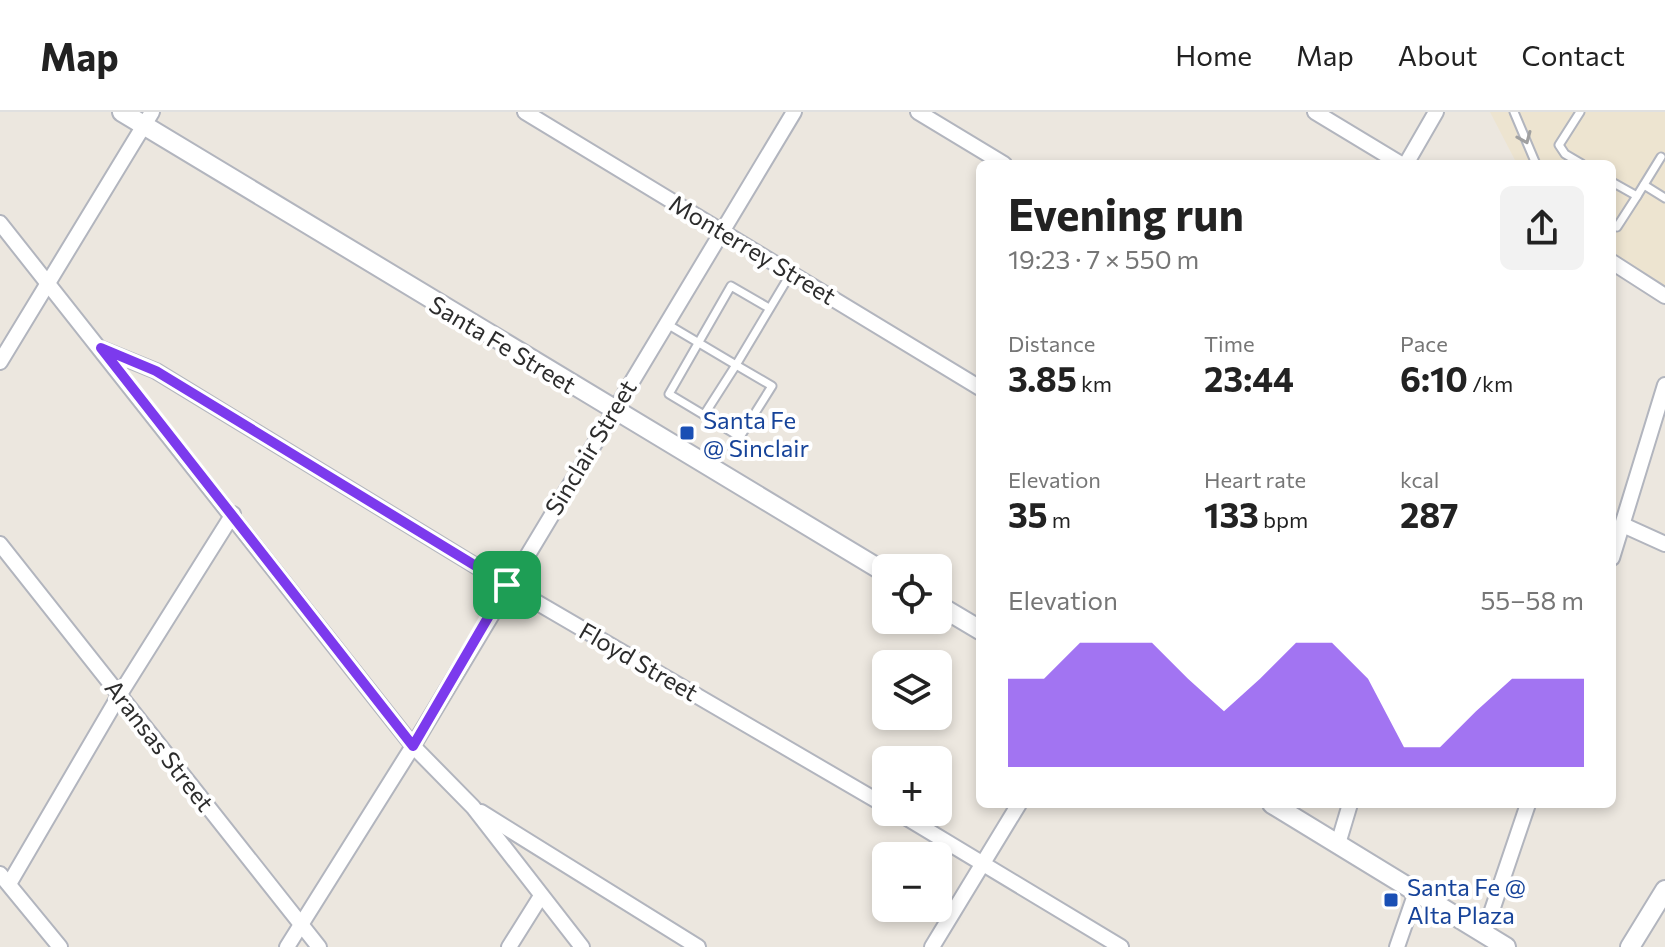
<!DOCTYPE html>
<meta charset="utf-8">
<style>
body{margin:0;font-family:Commissioner,sans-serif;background:#f2f2f2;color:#222;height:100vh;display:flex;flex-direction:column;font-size:30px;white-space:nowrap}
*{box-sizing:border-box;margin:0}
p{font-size:26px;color:#767676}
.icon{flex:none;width:44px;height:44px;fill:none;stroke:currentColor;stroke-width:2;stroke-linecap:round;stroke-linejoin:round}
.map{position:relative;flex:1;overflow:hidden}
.panel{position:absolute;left:976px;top:48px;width:640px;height:648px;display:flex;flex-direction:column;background:#fff;border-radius:12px;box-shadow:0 4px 12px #0003}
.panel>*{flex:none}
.controls{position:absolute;left:872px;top:442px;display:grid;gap:16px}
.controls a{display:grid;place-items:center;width:80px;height:80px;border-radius:12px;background:#fff;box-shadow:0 4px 12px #0003;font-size:40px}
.pin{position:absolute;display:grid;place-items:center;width:68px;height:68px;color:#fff;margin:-34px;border-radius:16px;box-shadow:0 4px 12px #0006}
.round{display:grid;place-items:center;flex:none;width:84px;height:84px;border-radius:12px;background:#f2f2f2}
.headline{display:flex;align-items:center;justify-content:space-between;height:136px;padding:0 32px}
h1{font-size:44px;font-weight:700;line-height:60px}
.figures{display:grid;grid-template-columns:repeat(3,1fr);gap:12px;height:136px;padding:8px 32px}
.figures div{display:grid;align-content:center}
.figures b{font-size:34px;font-weight:700}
.figures small{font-size:22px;font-weight:400}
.figures p{font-size:22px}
.chart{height:224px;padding:16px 32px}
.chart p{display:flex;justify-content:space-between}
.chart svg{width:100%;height:144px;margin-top:8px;fill:#7c3aed;opacity:.7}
header{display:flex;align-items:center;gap:48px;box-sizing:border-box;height:112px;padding:0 40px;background:#fff;border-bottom:2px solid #e0e0e0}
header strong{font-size:38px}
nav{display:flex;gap:44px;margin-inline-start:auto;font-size:28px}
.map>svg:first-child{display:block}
.education{fill:#ede4d0}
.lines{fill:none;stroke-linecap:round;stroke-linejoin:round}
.lane-casing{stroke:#b2b5be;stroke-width:11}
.street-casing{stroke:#b2b5be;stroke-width:18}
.secondary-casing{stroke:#b2b5be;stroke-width:22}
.lane{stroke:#fff;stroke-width:7}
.street{stroke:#fff;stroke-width:14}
.secondary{stroke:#fff;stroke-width:18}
.oneway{stroke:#a0a0a0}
.route-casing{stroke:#fff;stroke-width:16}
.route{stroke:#7c3aed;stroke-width:10}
.transit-dot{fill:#1a4fb4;stroke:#fff;stroke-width:3}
.labels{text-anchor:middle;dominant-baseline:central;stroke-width:8;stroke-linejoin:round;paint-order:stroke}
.street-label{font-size:24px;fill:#2c2c2c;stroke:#fff}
.transit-label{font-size:24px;fill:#164399;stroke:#fff;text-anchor:start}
</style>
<header>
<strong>Map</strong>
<nav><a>Home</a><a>Map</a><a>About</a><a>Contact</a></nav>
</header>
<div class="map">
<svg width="1665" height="835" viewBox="0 0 1665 835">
<rect width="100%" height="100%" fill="#ece7df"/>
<path class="education" d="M1490,0H1665V174L1612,140V52H1517Z"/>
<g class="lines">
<defs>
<g id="lane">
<path d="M1514,0L1536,52"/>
<path d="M1580,0L1559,33L1565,42L1582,52"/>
<path d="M1612,70L1637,84L1617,115L1612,112"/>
<path d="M1644,73L1665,86"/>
<path d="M1637,84L1661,45"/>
<path d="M667,212L736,253L791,161"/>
<path d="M736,253L772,274L740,325L704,303Z"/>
<path d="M704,303L669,282L731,174L769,196"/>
</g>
<g id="street">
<path d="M525,0L980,276"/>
<path d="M918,0L1004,52"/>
<path d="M1315,0L1401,52"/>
<path d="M1406,52L1436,0"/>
<path d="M0,111L413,634L473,695L582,835"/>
<path d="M1612,150L1665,184"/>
<path d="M102,237L156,259L507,473L886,694"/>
<path d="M0,250L152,0"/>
<path d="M1623,413L1665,432"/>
<path d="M0,432L319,835"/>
<path d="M1612,446L1665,273"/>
<path d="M481,700L698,835"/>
<path d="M897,700L1121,835"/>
<path d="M1338,732L1350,692"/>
<path d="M0,762L60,835"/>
<path d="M9,772L120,582L233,402"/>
<path d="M1484,822L1528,692"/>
<path d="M287,835L413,634L794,0"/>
<path d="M509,835L541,784"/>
<path d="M932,835L1019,692"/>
<path d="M1397,835L1416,780"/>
</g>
<g id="secondary">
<path d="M122,0L886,461"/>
<path d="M938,493L980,518"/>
<path d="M1272,692L1506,835"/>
<path d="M1630,835L1665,778"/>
</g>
</defs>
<use href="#lane" class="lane-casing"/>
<use href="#street" class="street-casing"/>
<use href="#secondary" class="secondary-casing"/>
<use href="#lane" class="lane"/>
<use href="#street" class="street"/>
<use href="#secondary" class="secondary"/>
</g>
<defs><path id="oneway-chevron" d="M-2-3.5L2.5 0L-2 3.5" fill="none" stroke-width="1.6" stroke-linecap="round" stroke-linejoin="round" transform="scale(2)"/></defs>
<use class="oneway" href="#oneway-chevron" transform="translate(1525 26) rotate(67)"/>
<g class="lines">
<defs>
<path id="route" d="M101,236L156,259L507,473L413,634Z"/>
</defs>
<use href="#route" class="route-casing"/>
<use href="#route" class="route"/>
</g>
<g class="transit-dot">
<rect x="679" y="313" width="16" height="16" rx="4"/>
<rect x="1383" y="780" width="16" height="16" rx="4"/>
</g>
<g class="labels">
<g class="street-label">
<text transform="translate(753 137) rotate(31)">Monterrey Street</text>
<text transform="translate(503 232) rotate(31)">Santa Fe Street</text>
<text transform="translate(590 335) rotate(-59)">Sinclair Street</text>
<text transform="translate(639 549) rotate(30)">Floyd Street</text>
<text transform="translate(160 633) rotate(52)">Aransas Street</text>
</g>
<g class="transit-label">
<text x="703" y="307">Santa Fe<tspan x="703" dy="28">@ Sinclair</tspan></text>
<text x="1407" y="774">Santa Fe @<tspan x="1407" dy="28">Alta Plaza</tspan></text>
</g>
</g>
</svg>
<div class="controls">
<a><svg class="icon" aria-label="locate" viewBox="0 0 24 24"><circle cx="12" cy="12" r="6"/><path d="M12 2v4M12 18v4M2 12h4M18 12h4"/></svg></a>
<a><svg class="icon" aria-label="layers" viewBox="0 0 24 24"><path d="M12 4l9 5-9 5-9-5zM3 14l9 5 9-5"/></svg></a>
<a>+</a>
<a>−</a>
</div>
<div class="pin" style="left:507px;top:473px;background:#1e9e55"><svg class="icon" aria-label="arrive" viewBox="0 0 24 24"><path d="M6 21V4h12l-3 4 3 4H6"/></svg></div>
<section class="panel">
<div class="headline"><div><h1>Evening run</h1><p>19:23 · 7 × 550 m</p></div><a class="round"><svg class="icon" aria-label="share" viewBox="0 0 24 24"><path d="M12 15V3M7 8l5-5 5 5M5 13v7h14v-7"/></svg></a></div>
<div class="figures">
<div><p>Distance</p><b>3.85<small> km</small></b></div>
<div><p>Time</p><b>23:44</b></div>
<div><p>Pace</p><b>6:10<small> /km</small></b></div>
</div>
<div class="figures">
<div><p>Elevation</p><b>35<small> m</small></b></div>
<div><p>Heart rate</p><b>133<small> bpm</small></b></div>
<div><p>kcal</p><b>287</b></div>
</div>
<div class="chart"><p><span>Elevation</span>55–58 m</p>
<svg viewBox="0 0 160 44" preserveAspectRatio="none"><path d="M0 44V17L10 17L20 6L30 6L40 6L50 17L60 27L70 17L80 6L90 6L100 17L110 38L120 38L130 27L140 17L150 17L160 17V44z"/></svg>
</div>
</section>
</div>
